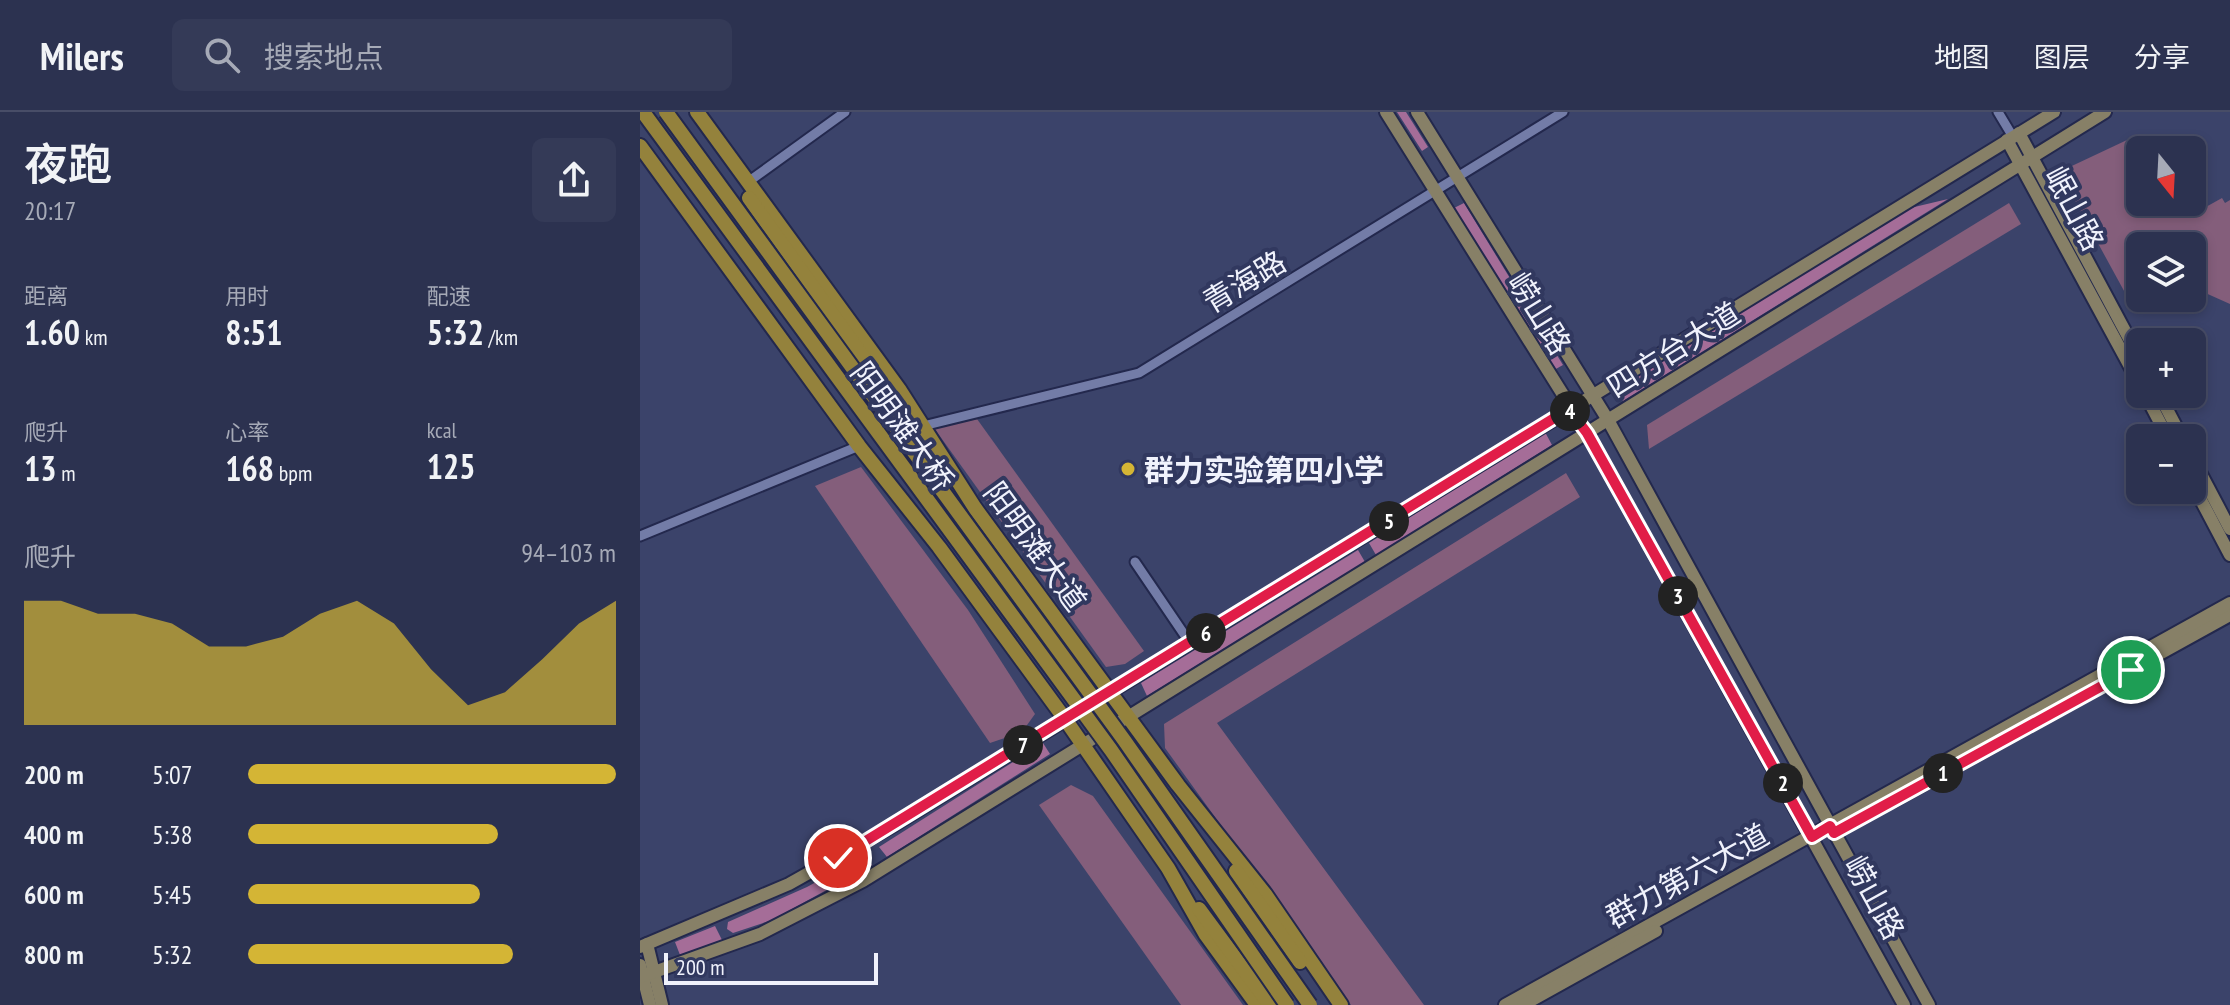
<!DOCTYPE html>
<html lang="zh">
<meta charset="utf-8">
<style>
body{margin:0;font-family:"PT Sans Narrow","Noto Sans SC",sans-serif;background:#343a57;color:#f1f3f6;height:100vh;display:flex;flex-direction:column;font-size:30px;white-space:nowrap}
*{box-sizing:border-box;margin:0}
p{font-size:26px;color:#a6aab7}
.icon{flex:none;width:44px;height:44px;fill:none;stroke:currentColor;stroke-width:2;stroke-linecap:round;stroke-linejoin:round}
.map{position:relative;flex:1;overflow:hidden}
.drawer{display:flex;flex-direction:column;background:#2c3250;width:640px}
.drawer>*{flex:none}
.needle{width:52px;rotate:162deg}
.controls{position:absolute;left:1486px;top:24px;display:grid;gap:16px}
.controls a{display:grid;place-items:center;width:80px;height:80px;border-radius:12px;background:#2c3250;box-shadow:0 4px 12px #0003,0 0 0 2px #484d67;font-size:40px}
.scale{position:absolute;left:24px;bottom:20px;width:214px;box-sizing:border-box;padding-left:8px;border:4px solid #f0f2fc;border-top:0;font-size:22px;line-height:28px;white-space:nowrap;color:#f0f2fc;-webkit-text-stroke:6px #31385f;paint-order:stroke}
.pin{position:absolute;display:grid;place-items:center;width:68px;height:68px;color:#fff;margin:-34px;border:4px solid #fff;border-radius:50%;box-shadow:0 2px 8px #0007}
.km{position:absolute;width:40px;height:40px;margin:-20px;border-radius:50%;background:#222;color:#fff;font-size:22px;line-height:40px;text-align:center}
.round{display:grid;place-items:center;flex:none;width:84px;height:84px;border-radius:12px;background:#343a57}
.overview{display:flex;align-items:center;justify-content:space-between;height:136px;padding:0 24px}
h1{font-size:44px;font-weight:600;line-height:60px}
.metrics{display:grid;grid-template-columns:repeat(3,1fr);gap:12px;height:136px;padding:8px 24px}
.metrics div{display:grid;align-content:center}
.metrics b{font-size:34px;font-weight:600}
.metrics small{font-size:22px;font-weight:400}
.metrics p{font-size:22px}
.chart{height:224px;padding:16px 24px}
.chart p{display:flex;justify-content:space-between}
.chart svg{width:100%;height:144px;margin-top:8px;fill:#d4b535;opacity:.7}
ul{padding:0 24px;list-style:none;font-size:26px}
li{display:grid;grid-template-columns:128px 96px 1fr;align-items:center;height:60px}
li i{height:20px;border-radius:10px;background:#d4b535}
header{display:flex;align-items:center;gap:48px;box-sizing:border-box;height:112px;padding:0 40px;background:#2c3250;border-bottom:2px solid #484d67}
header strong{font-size:38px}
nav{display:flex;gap:44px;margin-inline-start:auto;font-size:28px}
.search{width:560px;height:72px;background:#343a57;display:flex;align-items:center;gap:20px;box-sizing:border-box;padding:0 28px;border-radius:12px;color:#a6aab7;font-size:30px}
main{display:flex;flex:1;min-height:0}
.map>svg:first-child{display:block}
.green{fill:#845e7b}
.forest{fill:#a56d98}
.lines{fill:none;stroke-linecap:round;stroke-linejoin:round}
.minor-casing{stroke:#23284d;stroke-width:13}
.major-casing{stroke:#23284d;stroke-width:16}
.highway-casing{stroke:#23284d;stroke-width:18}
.minor{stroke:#737ca7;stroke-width:9}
.major{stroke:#878067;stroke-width:12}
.highway{stroke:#94823c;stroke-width:14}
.highway-bridge-casing{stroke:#23284d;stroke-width:18;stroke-linecap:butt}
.highway-bridge{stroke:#94823c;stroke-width:14}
.route-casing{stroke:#fff;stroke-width:16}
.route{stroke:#e11d48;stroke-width:10}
.poi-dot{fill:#d4b535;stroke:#31385f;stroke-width:3}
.labels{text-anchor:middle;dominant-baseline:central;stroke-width:8;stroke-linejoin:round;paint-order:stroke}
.street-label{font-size:30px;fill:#f0f2fc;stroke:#31385f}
.poi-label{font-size:30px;font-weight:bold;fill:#f0f2fc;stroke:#31385f;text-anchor:start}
</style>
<header>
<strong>Milers</strong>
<div class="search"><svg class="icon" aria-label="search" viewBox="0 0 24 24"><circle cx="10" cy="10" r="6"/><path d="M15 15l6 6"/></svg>搜索地点</div>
<nav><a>地图</a><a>图层</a><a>分享</a></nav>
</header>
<main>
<section class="drawer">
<div class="overview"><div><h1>夜跑</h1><p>20:17</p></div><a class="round"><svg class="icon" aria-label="share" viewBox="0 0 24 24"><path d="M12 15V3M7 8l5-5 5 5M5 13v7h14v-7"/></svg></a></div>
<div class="metrics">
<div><p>距离</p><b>1.60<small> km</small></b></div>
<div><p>用时</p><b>8:51</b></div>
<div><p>配速</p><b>5:32<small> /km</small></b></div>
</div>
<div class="metrics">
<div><p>爬升</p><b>13<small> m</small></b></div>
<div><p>心率</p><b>168<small> bpm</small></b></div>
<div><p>kcal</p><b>125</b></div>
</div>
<div class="chart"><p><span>爬升</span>94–103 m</p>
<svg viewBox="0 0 160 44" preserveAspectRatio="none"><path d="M0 44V6L10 6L20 10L30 10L40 13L50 20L60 20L70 17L80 10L90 6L100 13L110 27L120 38L130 34L140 24L150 13L160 6V44z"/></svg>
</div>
<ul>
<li><b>200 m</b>5:07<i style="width:100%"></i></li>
<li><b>400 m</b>5:38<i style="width:68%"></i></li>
<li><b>600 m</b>5:45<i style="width:63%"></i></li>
<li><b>800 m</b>5:32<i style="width:72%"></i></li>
</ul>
</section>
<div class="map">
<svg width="1590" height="893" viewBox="0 0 1590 893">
<rect width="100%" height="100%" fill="#3b436a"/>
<g class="green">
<path d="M1487,28L1500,51V90H1552V75L1564,96L1582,86L1585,91L1590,88V192L1552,175V134H1500V182L1489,188L1419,60Z"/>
<path d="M1369,91L1381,112L1009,337L1007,313Z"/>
<path d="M337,307L504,539L485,552L466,555L294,316Z"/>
<path d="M221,355L328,498L395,602L382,620L350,631L175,374Z"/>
<path d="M926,361L940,385L577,611L784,893H711L525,636L524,612Z"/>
<path d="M431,673L453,684L603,893H541L399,693Z"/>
</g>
<g class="forest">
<path d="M757,0H766L788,35L782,39Z"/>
<path d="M1308,87L983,289L974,276L1266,97Z"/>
<path d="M824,91L923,253L914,258L814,96Z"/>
<path d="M905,320L912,333L736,443L729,431Z"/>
<path d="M718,438L725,450L507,584L501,571Z"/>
<path d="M403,631L410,642L247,745L239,735Z"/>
<path d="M225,743L232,753L132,808L93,821L87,817L88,810L167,775Z"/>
<path d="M75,814L82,828L40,843L35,830Z"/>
</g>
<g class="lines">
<defs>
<g id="minor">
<path d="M1358,0L1373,25"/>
<path d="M108,70L205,0"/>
<path d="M283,314L499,261L923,0"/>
<path d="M0,424L219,334"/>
<path d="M495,450L550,531"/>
</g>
<g id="major">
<path d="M746,0L947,321L1264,893"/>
<path d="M777,0L968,308L1289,893"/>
<path d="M1379,21L1500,247"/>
<path d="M1367,28L1500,273"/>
<path d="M1505,282L1528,326"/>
<path d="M1519,282L1542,326"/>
<path d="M1552,345L1590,417"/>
<path d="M1552,371L1590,443"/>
<path d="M1253,689L1590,503"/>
<path d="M7,832L22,893"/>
<path d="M0,835L149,772L254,713L1414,0"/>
<path d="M0,853L10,893"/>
<path d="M0,865L120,822L223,769L1465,0"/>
<path d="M865,893L1590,491"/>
<path d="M883,893L1016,819"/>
</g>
<g id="highway">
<path d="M57,0L259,277L335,396L538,673L625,782L701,893"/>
<path d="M0,34L219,334L299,435L425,607L528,756L566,823L617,893"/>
<path d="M109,86L267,306"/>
<path d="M596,759L660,850"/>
<path d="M559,797L630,893"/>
</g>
</defs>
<use href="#minor" class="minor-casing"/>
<use href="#major" class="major-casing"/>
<use href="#highway" class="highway-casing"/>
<use href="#minor" class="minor"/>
<use href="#major" class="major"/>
<use href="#highway" class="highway"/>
<defs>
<g id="highway-bridge">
<path d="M3,0L471,638L647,893"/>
<path d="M26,0L484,628L670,893"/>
</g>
</defs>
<use href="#highway-bridge" class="highway-bridge-casing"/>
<use href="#highway-bridge" class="highway-bridge"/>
</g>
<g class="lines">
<defs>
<path id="route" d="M198,746L929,297L947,321L1172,725L1190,714L1194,721L1491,558"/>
</defs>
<use href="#route" class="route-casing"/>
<use href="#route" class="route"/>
</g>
<circle class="poi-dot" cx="488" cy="357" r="8"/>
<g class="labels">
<g class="street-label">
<text transform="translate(1435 96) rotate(62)">岷山路</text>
<text transform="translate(604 169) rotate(-31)">青海路</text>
<text transform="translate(900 201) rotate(58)">崂山路</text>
<text transform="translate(1033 237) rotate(-32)">四方台大道</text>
<text transform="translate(263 314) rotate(54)">阳明滩大桥</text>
<text transform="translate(396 434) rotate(54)">阳明滩大道</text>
<text transform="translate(1047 763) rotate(-29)">群力第六大道</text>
<text transform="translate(1235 785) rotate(61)">崂山路</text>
</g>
<g class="poi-label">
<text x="504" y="357">群力实验第四小学</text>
</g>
</g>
</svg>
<div class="controls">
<a><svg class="needle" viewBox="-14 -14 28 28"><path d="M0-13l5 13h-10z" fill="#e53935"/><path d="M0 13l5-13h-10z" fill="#a6aab7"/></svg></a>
<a><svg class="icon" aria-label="layers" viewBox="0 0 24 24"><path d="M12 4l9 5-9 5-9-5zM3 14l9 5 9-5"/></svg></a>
<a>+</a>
<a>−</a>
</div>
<div class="scale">200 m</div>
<div class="pin" style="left:1491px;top:558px;background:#1e9e55"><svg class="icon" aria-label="arrive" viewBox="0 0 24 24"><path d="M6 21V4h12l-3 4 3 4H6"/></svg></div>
<div class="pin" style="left:198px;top:746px;background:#d93025"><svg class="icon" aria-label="check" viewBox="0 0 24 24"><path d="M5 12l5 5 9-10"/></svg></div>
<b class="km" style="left:1303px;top:661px">1</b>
<b class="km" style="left:1143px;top:671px">2</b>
<b class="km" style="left:1038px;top:484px">3</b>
<b class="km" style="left:930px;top:299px">4</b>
<b class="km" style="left:749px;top:409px">5</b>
<b class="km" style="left:566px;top:521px">6</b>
<b class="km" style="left:383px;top:633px">7</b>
</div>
</main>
